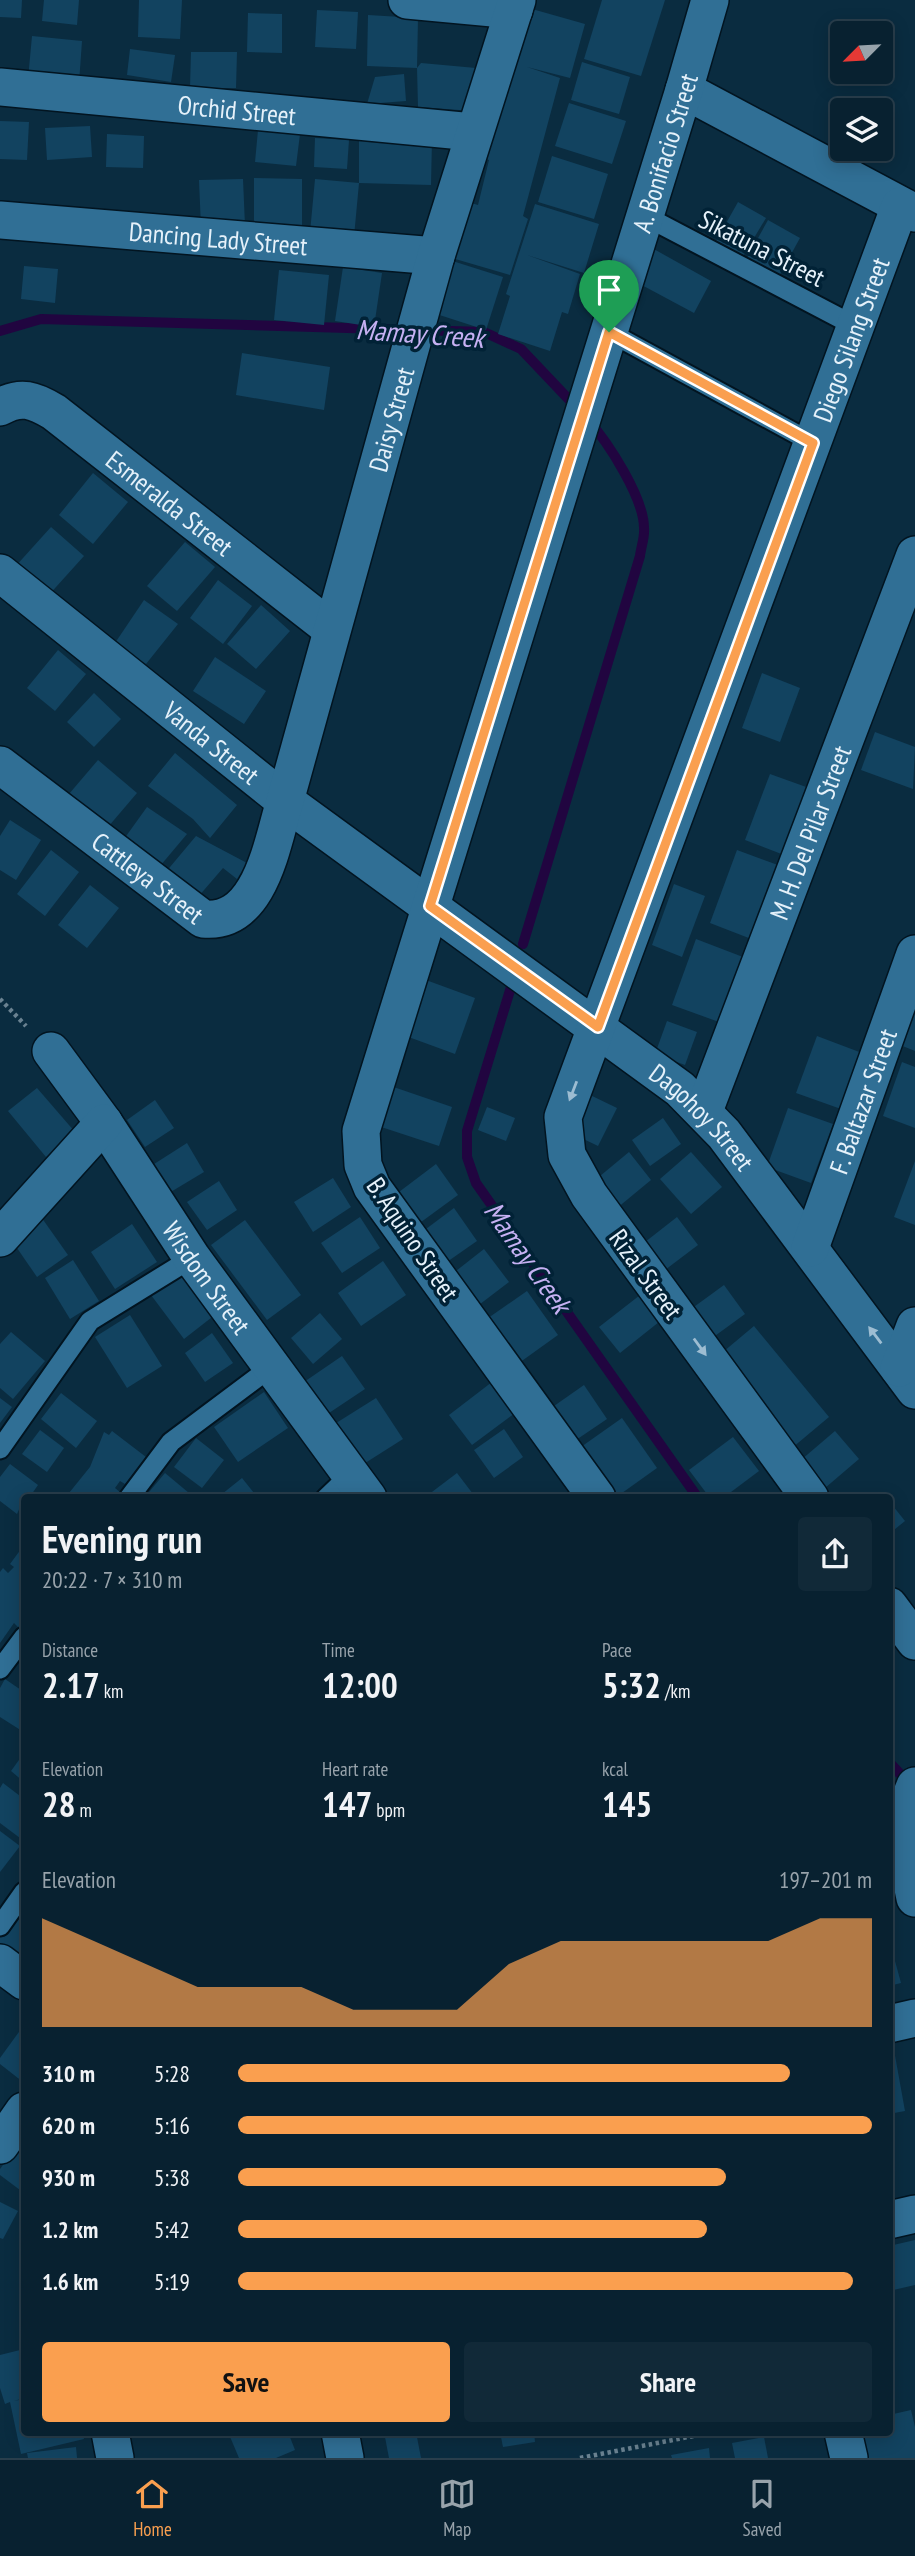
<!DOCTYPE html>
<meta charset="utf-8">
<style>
body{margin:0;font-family:"PT Sans Narrow",sans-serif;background:#112938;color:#f1f3f6;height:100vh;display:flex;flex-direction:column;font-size:26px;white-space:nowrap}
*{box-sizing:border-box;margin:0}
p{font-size:23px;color:#98a3ab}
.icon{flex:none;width:38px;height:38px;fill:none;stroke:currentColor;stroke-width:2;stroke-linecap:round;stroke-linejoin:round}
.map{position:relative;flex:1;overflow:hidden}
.drawer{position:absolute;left:21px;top:1494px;width:872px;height:942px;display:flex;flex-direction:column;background:#082130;border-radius:7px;box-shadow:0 4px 18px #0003,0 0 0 2px #293e4c}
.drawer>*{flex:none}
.needle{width:46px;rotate:246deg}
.buttons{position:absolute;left:830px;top:21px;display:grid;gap:14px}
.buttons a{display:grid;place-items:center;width:63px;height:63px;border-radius:7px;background:#082130;box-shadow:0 4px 18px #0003,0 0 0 2px #293e4c;font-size:35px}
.pin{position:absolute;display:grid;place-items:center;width:60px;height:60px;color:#fff;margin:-72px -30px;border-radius:50% 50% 50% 0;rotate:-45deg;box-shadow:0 0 7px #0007}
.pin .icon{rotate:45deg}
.round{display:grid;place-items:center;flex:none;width:74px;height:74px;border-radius:7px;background:#112938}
.headline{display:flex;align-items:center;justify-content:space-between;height:119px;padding:0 21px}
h1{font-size:38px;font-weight:600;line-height:52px}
.figures{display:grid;grid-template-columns:repeat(3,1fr);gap:10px;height:119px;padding:7px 21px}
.figures div{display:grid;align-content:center}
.figures b{font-size:35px;font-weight:600}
.figures small{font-size:19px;font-weight:400}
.figures p{font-size:19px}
.chart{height:196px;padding:14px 21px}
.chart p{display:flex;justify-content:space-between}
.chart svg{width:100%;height:126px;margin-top:7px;fill:#fa9f4f;opacity:.7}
.action{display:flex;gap:14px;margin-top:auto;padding:14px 21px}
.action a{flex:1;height:80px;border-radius:7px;background:#fa9f4f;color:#111;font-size:28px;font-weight:600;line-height:80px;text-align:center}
.action a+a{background:#112938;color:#f1f3f6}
ul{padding:0 21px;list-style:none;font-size:23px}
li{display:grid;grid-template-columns:112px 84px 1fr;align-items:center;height:52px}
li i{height:18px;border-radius:9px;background:#fa9f4f}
.menu{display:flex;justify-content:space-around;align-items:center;height:98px;border-top:2px solid #293e4c;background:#082130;font-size:19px;color:#98a3ab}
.menu a{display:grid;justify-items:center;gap:4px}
.menu .current{color:#fa9f4f}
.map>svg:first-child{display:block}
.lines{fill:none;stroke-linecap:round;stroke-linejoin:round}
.stream{stroke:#210540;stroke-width:10}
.building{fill:#124360}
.lane-casing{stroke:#021420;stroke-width:23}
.street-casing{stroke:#021420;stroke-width:40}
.path{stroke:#6a8291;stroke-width:4.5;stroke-dasharray:3.5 3.5;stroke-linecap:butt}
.lane{stroke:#306f95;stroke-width:19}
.street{stroke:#306f95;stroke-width:37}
.oneway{fill:#9dbdd2}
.route-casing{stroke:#fff;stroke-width:14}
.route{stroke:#fa9f4f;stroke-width:9}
.labels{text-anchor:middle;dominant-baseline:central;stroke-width:7;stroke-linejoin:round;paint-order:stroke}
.street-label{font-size:26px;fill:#e5f1fa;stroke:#012236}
.water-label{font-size:28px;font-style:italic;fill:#c6b1f3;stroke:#012236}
</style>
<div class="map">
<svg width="915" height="2458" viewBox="0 0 915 2458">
<rect width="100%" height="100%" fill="#0a2c40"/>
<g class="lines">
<g class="stream">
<path d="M0,331L41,319L484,332L521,349L577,408"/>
<path d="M523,944L640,556C641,547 645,537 644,528C644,498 608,442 588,420"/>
<path d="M511,987L467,1131V1157L476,1183L698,1498"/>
<path d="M889,1762L902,1776"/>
</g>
</g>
<g class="building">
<path d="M0,0H22L21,18L0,17Z"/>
<path d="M44,0H79L77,25L42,21Z"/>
<path d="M139,0H182L180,39L138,37Z"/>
<path d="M602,0H665L641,76L584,59Z"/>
<path d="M525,7L585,24L570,78L527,67L560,78L523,216L528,219L510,275L445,256L461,200L478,205L489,160L479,157Z"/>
<path d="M317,10L358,12L356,49L315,47Z"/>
<path d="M248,13L282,14V53L247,52Z"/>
<path d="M368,15L418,18L417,68L421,63L476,68L473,111L418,107L417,68L367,66Z"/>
<path d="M32,36L82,41L79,83L28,79Z"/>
<path d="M130,49L175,55L171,82L127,75Z"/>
<path d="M191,52H237L236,88H190Z"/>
<path d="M582,62L630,77L619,114L571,100Z"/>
<path d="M404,74L406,101L367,104L375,77Z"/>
<path d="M569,103L626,121L612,164L555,146Z"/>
<path d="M0,121L29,122L27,160L0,159Z"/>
<path d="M90,126L92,157L47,160L45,128Z"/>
<path d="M258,130L300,134L296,166L255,162Z"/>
<path d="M107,134L144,136L143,168L106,167Z"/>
<path d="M359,137L432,138L431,185L359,183Z"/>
<path d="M315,138L349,140L347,169L314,167Z"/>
<path d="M552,156L608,174L594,219L538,202Z"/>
<path d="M254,178L302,179V230L254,229Z"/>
<path d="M243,179L245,226L201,227L199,180Z"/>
<path d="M315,179L359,183L353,247L309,243Z"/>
<path d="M738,202L766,218L742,258L715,243Z"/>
<path d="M535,204L599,224L584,273L527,255L580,274L568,314L562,312L550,351L498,334L510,296L506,294Z"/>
<path d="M768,220L800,238L779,276L747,258Z"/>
<path d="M652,248L711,281L694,313L638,283Z"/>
<path d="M443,258L503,277L486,330L427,311Z"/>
<path d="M24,266L58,269L55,303L21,299Z"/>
<path d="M343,267L382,273L374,327L335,321Z"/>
<path d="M279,270L329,275L324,325L274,320Z"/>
<path d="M242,353L330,367L324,410L236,395Z"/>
<path d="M93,473L128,502L93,544L59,515Z"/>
<path d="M51,527L84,556L47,597L14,568Z"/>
<path d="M185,542L215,567L177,611L147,586Z"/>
<path d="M218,580L252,606L223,644L190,618Z"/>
<path d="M144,600L178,624L146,664L113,646Z"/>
<path d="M261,605L290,631L256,669L227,644Z"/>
<path d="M58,650L86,674L55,711L27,688Z"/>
<path d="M215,657L266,691L244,724L193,691Z"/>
<path d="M762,673L800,688L780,742L742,728Z"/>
<path d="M94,693L121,719L94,747L67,722Z"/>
<path d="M875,732L915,747L913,789L861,770Z"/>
<path d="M175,753L237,805L210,838L193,819L148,786Z"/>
<path d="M98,760L137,793L108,827L69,794Z"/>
<path d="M770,774L809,788L784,855L745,840Z"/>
<path d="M147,807L187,834L155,872L119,846Z"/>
<path d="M10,820L41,840L16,880L0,870V836Z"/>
<path d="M196,836L247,863L237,879L223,868L198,897L165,873Z"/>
<path d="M51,850L79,872L45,916L17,894Z"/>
<path d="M737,850L786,868L759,942L710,923Z"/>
<path d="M674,884L705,896L682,957L652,945Z"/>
<path d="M90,885L119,908L87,948L58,925Z"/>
<path d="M696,939L743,957L719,1022L672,1005Z"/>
<path d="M415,976L475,998L455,1054L395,1032Z"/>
<path d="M915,1006V1051L900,1045Z"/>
<path d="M667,1021L697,1032L685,1065L655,1054Z"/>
<path d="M817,1036L862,1053L841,1109L796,1093Z"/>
<path d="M902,1062L915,1067V1128L883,1116Z"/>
<path d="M379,1082L452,1107L439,1146L366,1122Z"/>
<path d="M37,1088L75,1132L46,1157L8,1111Z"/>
<path d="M588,1094L617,1108L598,1146L569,1132Z"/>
<path d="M155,1100L174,1128L145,1147L127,1120Z"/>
<path d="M487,1107L515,1118L506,1141L478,1130Z"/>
<path d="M788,1108L833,1124L811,1183L767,1167Z"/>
<path d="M663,1118L681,1144L650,1166L632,1140Z"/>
<path d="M187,1143L204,1172L169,1193L151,1166Z"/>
<path d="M629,1152L651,1180L611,1213L588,1186Z"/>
<path d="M691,1152L722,1187L691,1214L660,1179Z"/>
<path d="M915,1161V1225L894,1217Z"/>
<path d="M436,1164L458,1195L417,1225L395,1195Z"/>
<path d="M333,1178L351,1207L313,1232L294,1202Z"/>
<path d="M219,1181L237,1210L207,1230L187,1202Z"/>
<path d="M454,1208L477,1241L444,1264L422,1232Z"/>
<path d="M39,1214L68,1255L37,1277L8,1235Z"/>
<path d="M360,1217L380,1248L342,1273L321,1243Z"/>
<path d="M677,1217L698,1245L661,1273L640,1246Z"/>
<path d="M245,1220L301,1295L267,1320L211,1245Z"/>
<path d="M132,1224L157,1262L115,1289L91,1252Z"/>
<path d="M484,1249L509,1282L467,1314L442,1282Z"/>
<path d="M73,1260L99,1301L70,1319L45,1278Z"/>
<path d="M383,1261L406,1295L361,1326L338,1293Z"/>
<path d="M184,1271L216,1314L184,1339L151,1295Z"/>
<path d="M724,1285L745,1314L708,1341L687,1312Z"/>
<path d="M527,1291L558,1335L512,1368L481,1323Z"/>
<path d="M644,1292L664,1318L620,1353L599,1327Z"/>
<path d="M320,1313L342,1339L313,1364L291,1338Z"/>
<path d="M130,1315L162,1366L127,1388L95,1337Z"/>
<path d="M754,1326L829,1417L792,1448L717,1357Z"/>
<path d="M11,1332L45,1361L13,1399L0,1388V1344Z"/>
<path d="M212,1333L233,1363L205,1382L185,1353Z"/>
<path d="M342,1356L365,1389L326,1415L304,1382Z"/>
<path d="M492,1382L515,1413L472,1445L449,1415Z"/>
<path d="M584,1385L607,1419L576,1440L554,1406Z"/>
<path d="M264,1392L288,1428L238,1462L214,1427Z"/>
<path d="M61,1393L97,1421L76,1448L41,1419Z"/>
<path d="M0,1398L12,1407L0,1423Z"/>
<path d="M376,1398L403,1439L351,1472L325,1430Z"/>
<path d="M622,1418L657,1468L615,1498L571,1454Z"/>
<path d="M504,1429L523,1457L494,1478L474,1450Z"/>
<path d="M40,1430L64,1448L47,1472L22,1454Z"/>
<path d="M112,1431L146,1457L125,1484L120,1481L115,1488L121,1493L117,1498H70L69,1493L90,1467L104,1432L109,1435Z"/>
<path d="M835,1431L859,1459L825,1488L801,1460Z"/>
<path d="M733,1437L759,1471L723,1498H710L689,1470Z"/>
<path d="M196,1438L224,1460L202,1488L174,1467Z"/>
<path d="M10,1464L38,1485L29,1498H24L17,1514L0,1501V1477Z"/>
<path d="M165,1473L195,1498H144Z"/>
<path d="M457,1473L476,1498H424Z"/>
<path d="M242,1478L258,1498H217Z"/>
<path d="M889,1501L905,1521L889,1534Z"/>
<path d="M24,1545V1622L19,1628L14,1623L0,1643V1572L3,1568L8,1573L14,1567L10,1564Z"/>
<path d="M5,1679L24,1692L22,1731L0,1717V1688Z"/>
<path d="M24,1753V1782L11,1771Z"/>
<path d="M3,1783L24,1799V1841L0,1823V1788Z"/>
<path d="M0,1831L20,1846L0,1872Z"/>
<path d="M11,1911L24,1921V1963L0,1945V1928Z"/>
<path d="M889,1939L901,1983L889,1986Z"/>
<path d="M24,2025V2080L23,2082L0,2064V2058Z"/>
<path d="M894,2050L905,2111L889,2114V2051Z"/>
<path d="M21,2140L24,2142V2193L0,2175V2169Z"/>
<path d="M0,2202L18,2211L3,2239L0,2238Z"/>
<path d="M915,2240V2285L889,2291V2246Z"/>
<path d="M24,2349V2398L14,2401L24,2399V2432H82L84,2439L21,2454L10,2402L5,2404L0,2388V2355Z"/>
<path d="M911,2410L915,2427V2458H864L857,2432H889V2415Z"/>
<path d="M228,2432H288L295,2450L276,2458H239Z"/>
<path d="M384,2432H416L421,2458H389Z"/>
<path d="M500,2432H534L535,2442L503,2447Z"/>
<path d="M764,2437L768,2458H735L732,2443Z"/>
<path d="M76,2447L77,2458H28L27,2453Z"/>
<path d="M709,2448L710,2458H672L671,2455Z"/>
</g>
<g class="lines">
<defs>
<g id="lane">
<path d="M645,216L855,326"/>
<path d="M609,332L813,443"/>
<path d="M0,1449L90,1321L192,1258"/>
<path d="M129,1498L171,1442L274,1365"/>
<path d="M326,1498L351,1474"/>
<path d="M0,1669L24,1637"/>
<path d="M0,1926L24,1892"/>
</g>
<g id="street">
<path d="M407,0L514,10"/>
<path id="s1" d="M0,87L473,132"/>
<path d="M684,90L915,213"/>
<path id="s2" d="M0,220L436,256"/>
<path id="s3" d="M0,407C21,395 34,400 54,412L330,628"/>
<path id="s4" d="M0,573L285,801L680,1089L724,1134L915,1390"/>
<path id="s5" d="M0,765L203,919C261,925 272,842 285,801L436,256L517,0"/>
<path id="s6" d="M51,1051L104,1123L192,1258L368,1498"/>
<path id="s7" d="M704,1111L915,555"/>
<path d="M0,1238L104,1123"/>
<path id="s8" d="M810,1248L915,954"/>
<path d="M899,1368L915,1326"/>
<path id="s9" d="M597,1498L372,1187L363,1165L361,1131L684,90L710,0"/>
<path id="s10" d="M810,1498L589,1195L567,1155L563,1117L900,206"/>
<path d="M889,1606L915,1641"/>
<path d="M915,1786C897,1824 907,1859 915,1898"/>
<path d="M0,1963L24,1981"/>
<path d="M889,2024L915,2018"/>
<path d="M0,2145L24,2111"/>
<path d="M889,2220L915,2214"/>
<path d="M110,2432L115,2458"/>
<path d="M340,2432L345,2458"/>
<path d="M843,2432L849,2458"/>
</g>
</defs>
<use href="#lane" class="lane-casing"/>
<use href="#street" class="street-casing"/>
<g class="path">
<path d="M0,999L26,1026"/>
<path d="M580,2458L714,2432"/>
</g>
<use href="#lane" class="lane"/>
<use href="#street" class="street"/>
</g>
<defs><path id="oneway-solid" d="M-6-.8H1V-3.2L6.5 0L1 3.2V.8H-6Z" transform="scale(1.75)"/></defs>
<g class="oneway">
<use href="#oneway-solid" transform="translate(573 1091) rotate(111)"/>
<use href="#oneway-solid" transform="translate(875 1335) rotate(-127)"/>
<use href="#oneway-solid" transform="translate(700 1347) rotate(54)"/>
</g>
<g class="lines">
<defs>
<path id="route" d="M609,332L813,443L598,1027L430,906Z"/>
</defs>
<use href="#route" class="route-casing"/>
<use href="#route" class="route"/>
</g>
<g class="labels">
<g class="street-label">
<text stroke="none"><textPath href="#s1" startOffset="238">Orchid Street</textPath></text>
<text stroke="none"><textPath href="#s9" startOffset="1466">A. Bonifacio Street</textPath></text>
<text stroke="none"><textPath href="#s2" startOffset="219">Dancing Lady Street</textPath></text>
<text transform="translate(762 248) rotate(27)">Sikatuna Street</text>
<text stroke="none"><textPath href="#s10" startOffset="1288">Diego Silang Street</textPath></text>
<text stroke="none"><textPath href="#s5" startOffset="808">Daisy Street</textPath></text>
<text stroke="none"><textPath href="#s3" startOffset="205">Esmeralda Street</textPath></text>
<text stroke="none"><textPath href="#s4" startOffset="271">Vanda Street</textPath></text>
<text stroke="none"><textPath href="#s7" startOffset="298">M. H. Del Pilar Street</textPath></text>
<text stroke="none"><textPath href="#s5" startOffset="186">Cattleya Street</textPath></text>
<text stroke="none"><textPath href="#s8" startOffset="156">F. Baltazar Street</textPath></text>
<text stroke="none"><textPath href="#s4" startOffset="889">Dagohoy Street</textPath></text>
<text transform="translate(413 1239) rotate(56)">B. Aquino Street</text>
<text transform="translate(646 1274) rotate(54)">Rizal Street</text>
<text stroke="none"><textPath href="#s6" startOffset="275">Wisdom Street</textPath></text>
</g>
<g class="water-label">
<text transform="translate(420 333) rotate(4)">Mamay Creek</text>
<text transform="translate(528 1257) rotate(55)">Mamay Creek</text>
</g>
</g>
</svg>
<div class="buttons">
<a><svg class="needle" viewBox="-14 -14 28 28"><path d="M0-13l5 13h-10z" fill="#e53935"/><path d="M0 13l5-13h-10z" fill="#98a3ab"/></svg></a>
<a><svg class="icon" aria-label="layers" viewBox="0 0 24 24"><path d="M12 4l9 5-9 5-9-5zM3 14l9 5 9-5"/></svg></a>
</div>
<div class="pin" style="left:609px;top:332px;background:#1e9e55"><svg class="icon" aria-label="arrive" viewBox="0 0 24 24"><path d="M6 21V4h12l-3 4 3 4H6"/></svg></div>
<section class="drawer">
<div class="headline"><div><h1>Evening run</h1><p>20:22 · 7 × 310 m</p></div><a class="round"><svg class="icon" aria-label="share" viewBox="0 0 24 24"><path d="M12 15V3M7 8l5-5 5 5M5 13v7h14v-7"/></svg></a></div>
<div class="figures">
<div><p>Distance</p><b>2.17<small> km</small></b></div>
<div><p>Time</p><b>12:00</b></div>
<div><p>Pace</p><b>5:32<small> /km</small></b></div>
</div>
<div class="figures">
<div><p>Elevation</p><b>28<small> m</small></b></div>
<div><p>Heart rate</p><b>147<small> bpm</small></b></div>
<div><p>kcal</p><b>145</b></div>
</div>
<div class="chart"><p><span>Elevation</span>197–201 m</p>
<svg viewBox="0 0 160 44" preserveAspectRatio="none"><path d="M0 44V6L10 14L20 22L30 30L40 30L50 30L60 38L70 38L80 38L90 22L100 14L110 14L120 14L130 14L140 14L150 6L160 6V44z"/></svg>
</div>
<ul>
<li><b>310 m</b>5:28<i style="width:87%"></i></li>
<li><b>620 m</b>5:16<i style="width:100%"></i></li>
<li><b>930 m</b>5:38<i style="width:77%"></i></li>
<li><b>1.2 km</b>5:42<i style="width:74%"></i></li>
<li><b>1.6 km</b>5:19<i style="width:97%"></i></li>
</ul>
<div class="action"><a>Save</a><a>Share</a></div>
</section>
</div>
<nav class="menu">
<a class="current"><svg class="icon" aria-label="home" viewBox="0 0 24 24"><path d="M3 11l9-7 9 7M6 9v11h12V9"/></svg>Home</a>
<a><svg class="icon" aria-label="map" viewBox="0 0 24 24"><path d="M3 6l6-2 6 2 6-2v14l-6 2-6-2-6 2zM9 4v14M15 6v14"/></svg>Map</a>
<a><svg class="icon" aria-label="saved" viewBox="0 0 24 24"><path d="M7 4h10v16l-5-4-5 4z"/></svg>Saved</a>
</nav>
